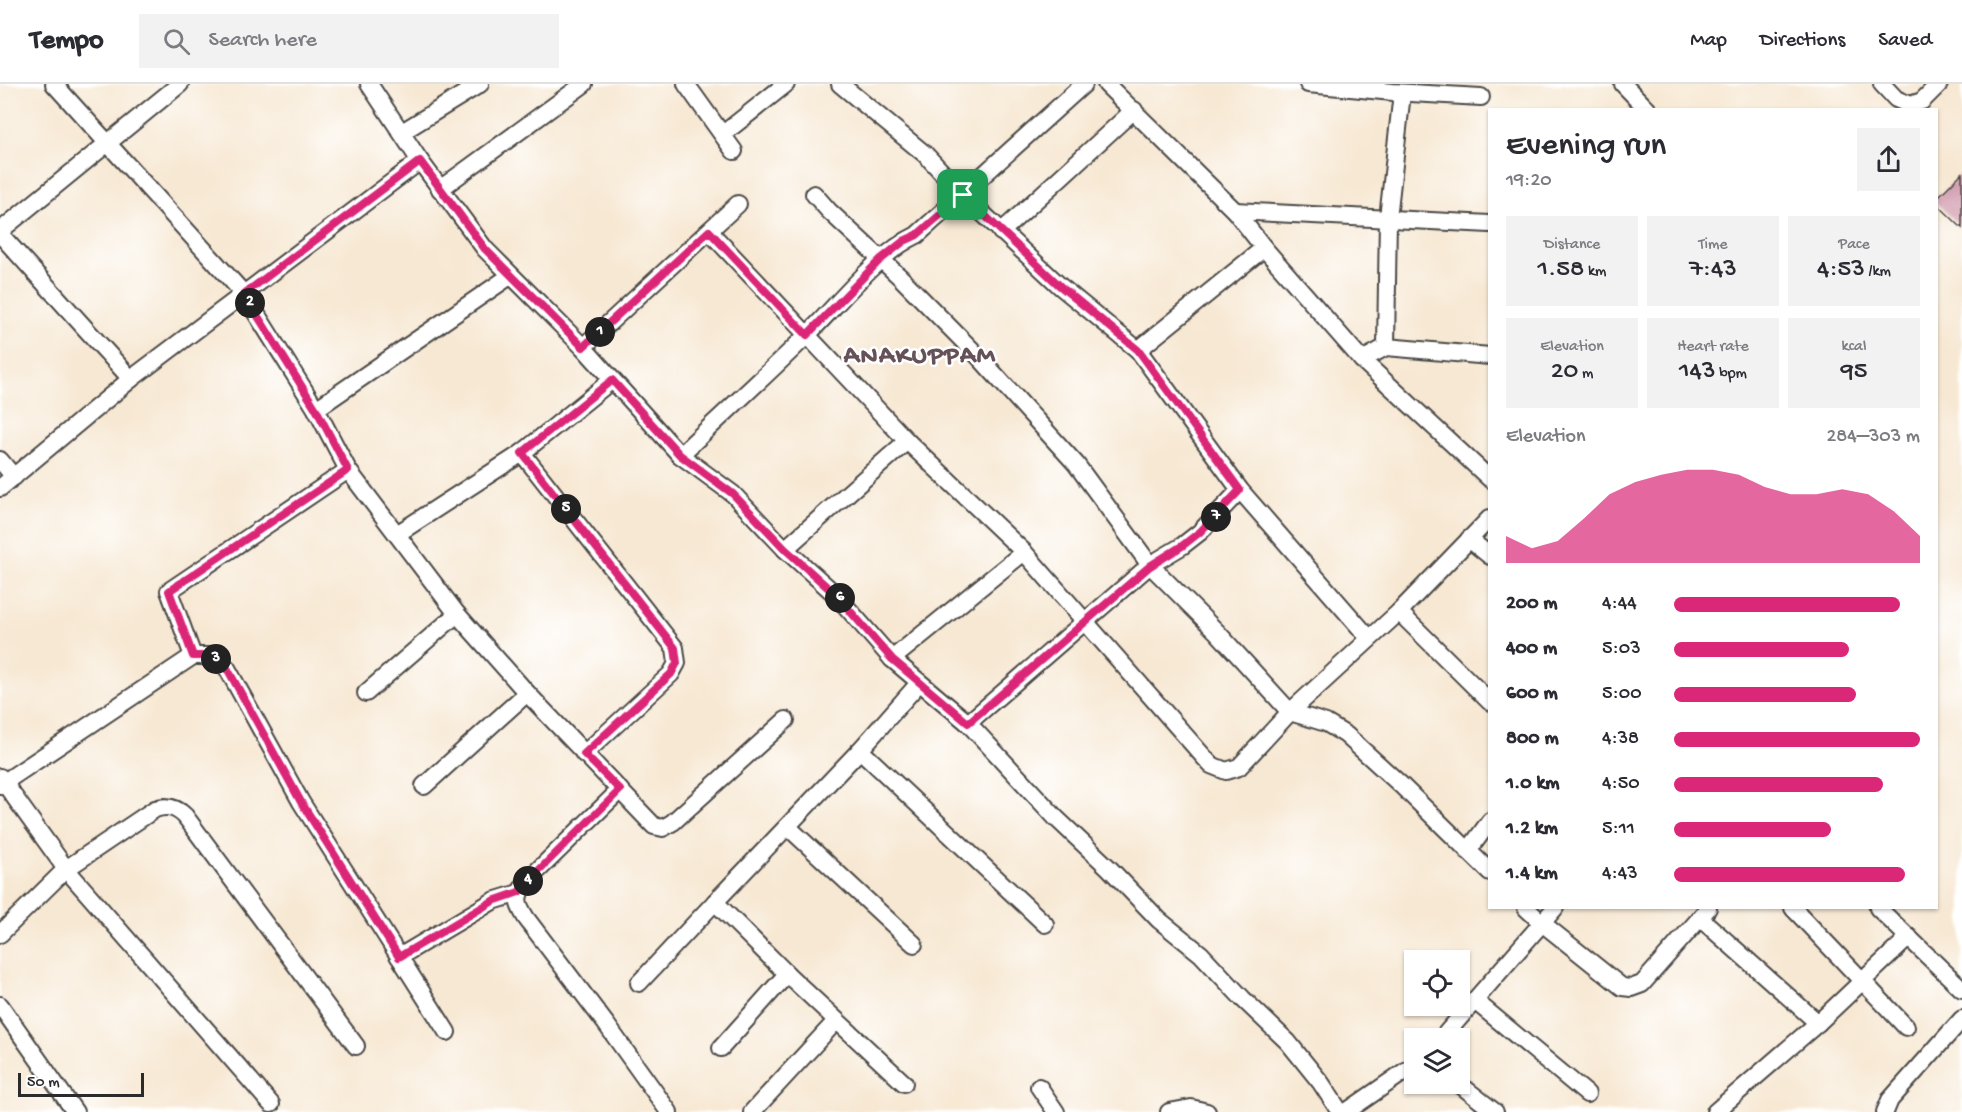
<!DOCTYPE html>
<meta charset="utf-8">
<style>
body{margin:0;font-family:"Gochi Hand",sans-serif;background:#f2f2f3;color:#2b2b33;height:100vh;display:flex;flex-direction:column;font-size:22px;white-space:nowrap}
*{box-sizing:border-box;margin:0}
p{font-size:20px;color:#7c7c81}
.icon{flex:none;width:33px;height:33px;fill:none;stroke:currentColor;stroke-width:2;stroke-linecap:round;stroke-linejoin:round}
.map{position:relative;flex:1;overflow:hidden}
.panel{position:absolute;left:1488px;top:24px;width:450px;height:801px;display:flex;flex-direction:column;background:#fff;border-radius:0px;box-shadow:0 2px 4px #0004}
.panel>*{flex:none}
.fabs{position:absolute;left:1404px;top:866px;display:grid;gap:12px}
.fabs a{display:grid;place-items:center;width:66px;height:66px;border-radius:0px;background:#fff;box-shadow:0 2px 4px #0004;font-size:30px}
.scale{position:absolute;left:18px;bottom:15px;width:126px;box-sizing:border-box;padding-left:6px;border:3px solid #2b2b2b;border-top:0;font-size:16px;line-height:21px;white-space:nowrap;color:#2b2b2b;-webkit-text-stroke:4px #fff;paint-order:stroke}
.pin{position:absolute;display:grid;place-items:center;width:51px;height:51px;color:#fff;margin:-26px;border-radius:12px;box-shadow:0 3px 9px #0006}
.km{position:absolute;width:30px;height:30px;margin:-15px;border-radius:50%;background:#222;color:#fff;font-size:16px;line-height:30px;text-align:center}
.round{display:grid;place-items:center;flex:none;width:63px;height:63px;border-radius:0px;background:#f2f2f3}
.headline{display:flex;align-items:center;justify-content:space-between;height:102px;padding:0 18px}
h1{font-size:33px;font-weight:600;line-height:45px}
.stats{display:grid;grid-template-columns:repeat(3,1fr);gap:9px;height:102px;padding:6px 18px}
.stats div{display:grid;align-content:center;border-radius:0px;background:#f2f2f3;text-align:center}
.stats b{font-size:26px;font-weight:600}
.stats small{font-size:16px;font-weight:400}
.stats p{font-size:16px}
.chart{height:168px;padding:12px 18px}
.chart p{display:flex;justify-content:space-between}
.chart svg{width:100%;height:108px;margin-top:6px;fill:#db2777;opacity:.7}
ul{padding:0 18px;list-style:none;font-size:20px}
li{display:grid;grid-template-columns:96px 72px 1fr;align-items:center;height:45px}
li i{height:15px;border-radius:8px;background:#db2777}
header{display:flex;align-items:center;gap:36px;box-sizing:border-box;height:84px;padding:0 30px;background:#fff;border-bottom:2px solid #e1e1e2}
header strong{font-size:28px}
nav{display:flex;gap:33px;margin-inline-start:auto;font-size:21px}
.search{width:420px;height:54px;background:#f2f2f3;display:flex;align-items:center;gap:15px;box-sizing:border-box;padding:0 21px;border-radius:0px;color:#7c7c81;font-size:22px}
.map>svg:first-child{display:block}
.building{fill:#d09aad}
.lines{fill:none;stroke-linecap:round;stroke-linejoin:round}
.minor-casing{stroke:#4a4744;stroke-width:20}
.minor{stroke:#fff;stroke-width:16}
.route-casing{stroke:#fff;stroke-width:12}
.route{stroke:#db2777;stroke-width:8}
.labels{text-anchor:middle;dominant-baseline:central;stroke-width:5;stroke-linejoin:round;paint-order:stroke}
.district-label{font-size:26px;font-weight:bold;letter-spacing:1.5px;fill:#655258;stroke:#fff}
</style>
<header>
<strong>Tempo</strong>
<div class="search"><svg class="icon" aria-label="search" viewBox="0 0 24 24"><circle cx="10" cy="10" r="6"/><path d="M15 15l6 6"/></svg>Search here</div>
<nav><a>Map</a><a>Directions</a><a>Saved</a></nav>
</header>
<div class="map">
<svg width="1962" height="1028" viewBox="0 0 1962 1028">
<rect width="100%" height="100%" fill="#fff"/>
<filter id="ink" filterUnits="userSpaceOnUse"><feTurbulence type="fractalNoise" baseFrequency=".0167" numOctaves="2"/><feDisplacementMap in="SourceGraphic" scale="12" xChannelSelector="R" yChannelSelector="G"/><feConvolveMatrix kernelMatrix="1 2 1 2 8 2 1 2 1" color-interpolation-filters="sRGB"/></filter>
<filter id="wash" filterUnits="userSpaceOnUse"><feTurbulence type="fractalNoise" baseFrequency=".008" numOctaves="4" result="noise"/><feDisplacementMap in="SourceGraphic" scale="24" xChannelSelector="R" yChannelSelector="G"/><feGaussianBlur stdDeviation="1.35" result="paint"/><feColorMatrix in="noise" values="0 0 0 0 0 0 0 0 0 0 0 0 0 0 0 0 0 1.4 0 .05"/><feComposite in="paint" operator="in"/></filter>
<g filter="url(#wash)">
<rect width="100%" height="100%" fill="#f7e8d3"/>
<g id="blocks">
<path class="building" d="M1962,89V144L1936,119V115Z"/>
</g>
</g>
<g filter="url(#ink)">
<use href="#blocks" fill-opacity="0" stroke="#4a4744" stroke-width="1.5"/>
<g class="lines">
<defs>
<g id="minor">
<path d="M54,0L244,210L316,325L348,386L457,530L527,609L654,742L663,744L673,738L786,636"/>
<path d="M686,0L734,67"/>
<path d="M840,0L926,71L963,111L1060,202L1138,266L1240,406L1369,554"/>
<path d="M1106,0L1235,127L1264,164L1362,276L1490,395"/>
<path d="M1308,0L1393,8L1481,13"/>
<path d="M1623,0L1648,26"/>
<path d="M1882,0L1896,15L1910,21L1922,17L1939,0"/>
<path d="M402,48L480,0"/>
<path d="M723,50L786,0"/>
<path d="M420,77L485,165L583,263L680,371L733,410L785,465L836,511L892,575L968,639L1056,734L1109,784L1159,836L1201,870L1243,915L1288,958L1321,999L1340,1028"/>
<path d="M440,105L584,0"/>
<path d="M814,110L829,127L900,193L979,273L1076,380L1150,481L1217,548L1290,628L1326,639L1346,651L1401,701L1490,788"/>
<path d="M1235,127L1490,140"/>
<path d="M0,147L180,0"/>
<path d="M709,147L907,357L1024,468L1211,681L1226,687L1239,683L1290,628L1399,528L1490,434"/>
<path d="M1001,148L1134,26"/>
<path d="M0,150L131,295"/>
<path d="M583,263L738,120"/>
<path d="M1386,263L1388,134L1402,9"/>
<path d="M1138,266L1264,164"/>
<path d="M1362,276L1386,263L1490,272"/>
<path d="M316,325L510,192"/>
<path d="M680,371C723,330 767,291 809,249C840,218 878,169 917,151L1084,0"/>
<path d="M0,376L14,393"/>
<path d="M0,404L131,295L420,77L369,0"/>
<path d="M397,450L522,369"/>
<path d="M1469,455L1490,472"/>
<path d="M785,465L907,357"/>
<path d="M1399,528L1490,618"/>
<path d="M193,572L169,507L348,386"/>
<path d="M892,575L1024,468"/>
<path d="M366,609L457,530"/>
<path d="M968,639L1150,481L1182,462L1200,448L1240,406"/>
<path d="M860,666L1045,840"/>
<path d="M584,670L671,590L677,579L675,564L522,369L612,296"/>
<path d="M0,693L66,785L271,1020"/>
<path d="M0,701L193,572H212L227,584L301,718L447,948"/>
<path d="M424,702L527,609"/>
<path d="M620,706L527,797C515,813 516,818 526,834L606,940L669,1028"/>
<path d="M788,743L914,860"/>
<path d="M1468,767L1490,737"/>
<path d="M1526,824L1542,839L1622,903L1631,904L1642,900L1700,834"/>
<path d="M1708,824L1700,834L1818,939L1715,1028"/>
<path d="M1793,824L1906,943"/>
<path d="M1878,824L1962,905"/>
<path d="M0,850L66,785L155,725C167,721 176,723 185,732L356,962"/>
<path d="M399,873L493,817L519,809"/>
<path d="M639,899L715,818"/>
<path d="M1475,917L1587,1010"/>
<path d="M0,921L75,1028"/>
<path d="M1818,939L1909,853"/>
<path d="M1442,954L1555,824"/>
<path d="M721,964L787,890"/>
<path d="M904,999L787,890L715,818L860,666L919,599"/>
<path d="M1458,999L1495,1028"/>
<path d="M1039,1003L1056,1028"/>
<path d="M752,1028L836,937"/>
<path d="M1169,1028L1191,1024L1207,1028"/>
<path d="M1346,1028L1414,981"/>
<path d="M1885,1028L1890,1016L1962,935"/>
</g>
</defs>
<use href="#minor" class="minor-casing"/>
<use href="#minor" class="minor"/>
</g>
</g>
<g class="lines" filter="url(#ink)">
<defs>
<path id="route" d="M420,77L485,165L583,263L709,147L807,251L880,176L904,157L917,151L963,111L1060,202L1138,266L1240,406L1200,448L1182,462L1150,482L968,639L892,575L836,511L785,465L733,410L680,371L612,296L522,369L675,564L677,579L671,590L584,670L620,706L527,798L519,808L493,817L399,873L301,718L227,584L212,572H193L169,507L348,386L316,325L244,210Z"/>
</defs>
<use href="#route" class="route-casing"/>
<use href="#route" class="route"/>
</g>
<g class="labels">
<g class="district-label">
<text x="920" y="273">ANAKUPPAM</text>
</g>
</g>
</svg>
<div class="fabs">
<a><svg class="icon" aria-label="locate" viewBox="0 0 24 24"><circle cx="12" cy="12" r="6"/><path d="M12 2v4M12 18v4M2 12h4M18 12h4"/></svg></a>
<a><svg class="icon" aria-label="layers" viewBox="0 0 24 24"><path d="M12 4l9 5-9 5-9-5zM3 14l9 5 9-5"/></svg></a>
</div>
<div class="scale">50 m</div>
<div class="pin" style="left:963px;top:111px;background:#1e9e55"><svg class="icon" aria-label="arrive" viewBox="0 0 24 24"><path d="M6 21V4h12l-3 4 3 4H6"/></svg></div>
<b class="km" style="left:600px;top:248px">1</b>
<b class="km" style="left:250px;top:219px">2</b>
<b class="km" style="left:216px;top:575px">3</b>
<b class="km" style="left:528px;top:797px">4</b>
<b class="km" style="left:566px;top:425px">5</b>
<b class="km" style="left:840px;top:514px">6</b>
<b class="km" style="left:1216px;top:433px">7</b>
<section class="panel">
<div class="headline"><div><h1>Evening run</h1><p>19:20</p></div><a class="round"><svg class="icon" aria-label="share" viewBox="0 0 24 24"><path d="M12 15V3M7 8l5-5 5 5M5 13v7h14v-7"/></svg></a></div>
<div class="stats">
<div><p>Distance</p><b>1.58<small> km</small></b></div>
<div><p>Time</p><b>7:43</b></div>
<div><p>Pace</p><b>4:53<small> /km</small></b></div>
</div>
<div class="stats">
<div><p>Elevation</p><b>20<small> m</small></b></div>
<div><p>Heart rate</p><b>143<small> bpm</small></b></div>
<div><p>kcal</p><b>95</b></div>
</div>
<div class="chart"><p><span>Elevation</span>284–303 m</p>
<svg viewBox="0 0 160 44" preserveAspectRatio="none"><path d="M0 44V33L10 38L20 35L30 26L40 16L50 11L60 8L70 6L80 6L90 8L100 13L110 16L120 16L130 14L140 16L150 23L160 33V44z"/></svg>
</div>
<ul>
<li><b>200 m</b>4:44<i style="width:92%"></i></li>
<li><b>400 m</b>5:03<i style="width:71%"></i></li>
<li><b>600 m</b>5:00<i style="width:74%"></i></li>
<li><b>800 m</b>4:38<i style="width:100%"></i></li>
<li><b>1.0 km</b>4:50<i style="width:85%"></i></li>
<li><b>1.2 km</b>5:11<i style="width:64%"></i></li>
<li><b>1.4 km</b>4:43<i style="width:94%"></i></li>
</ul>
</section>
</div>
